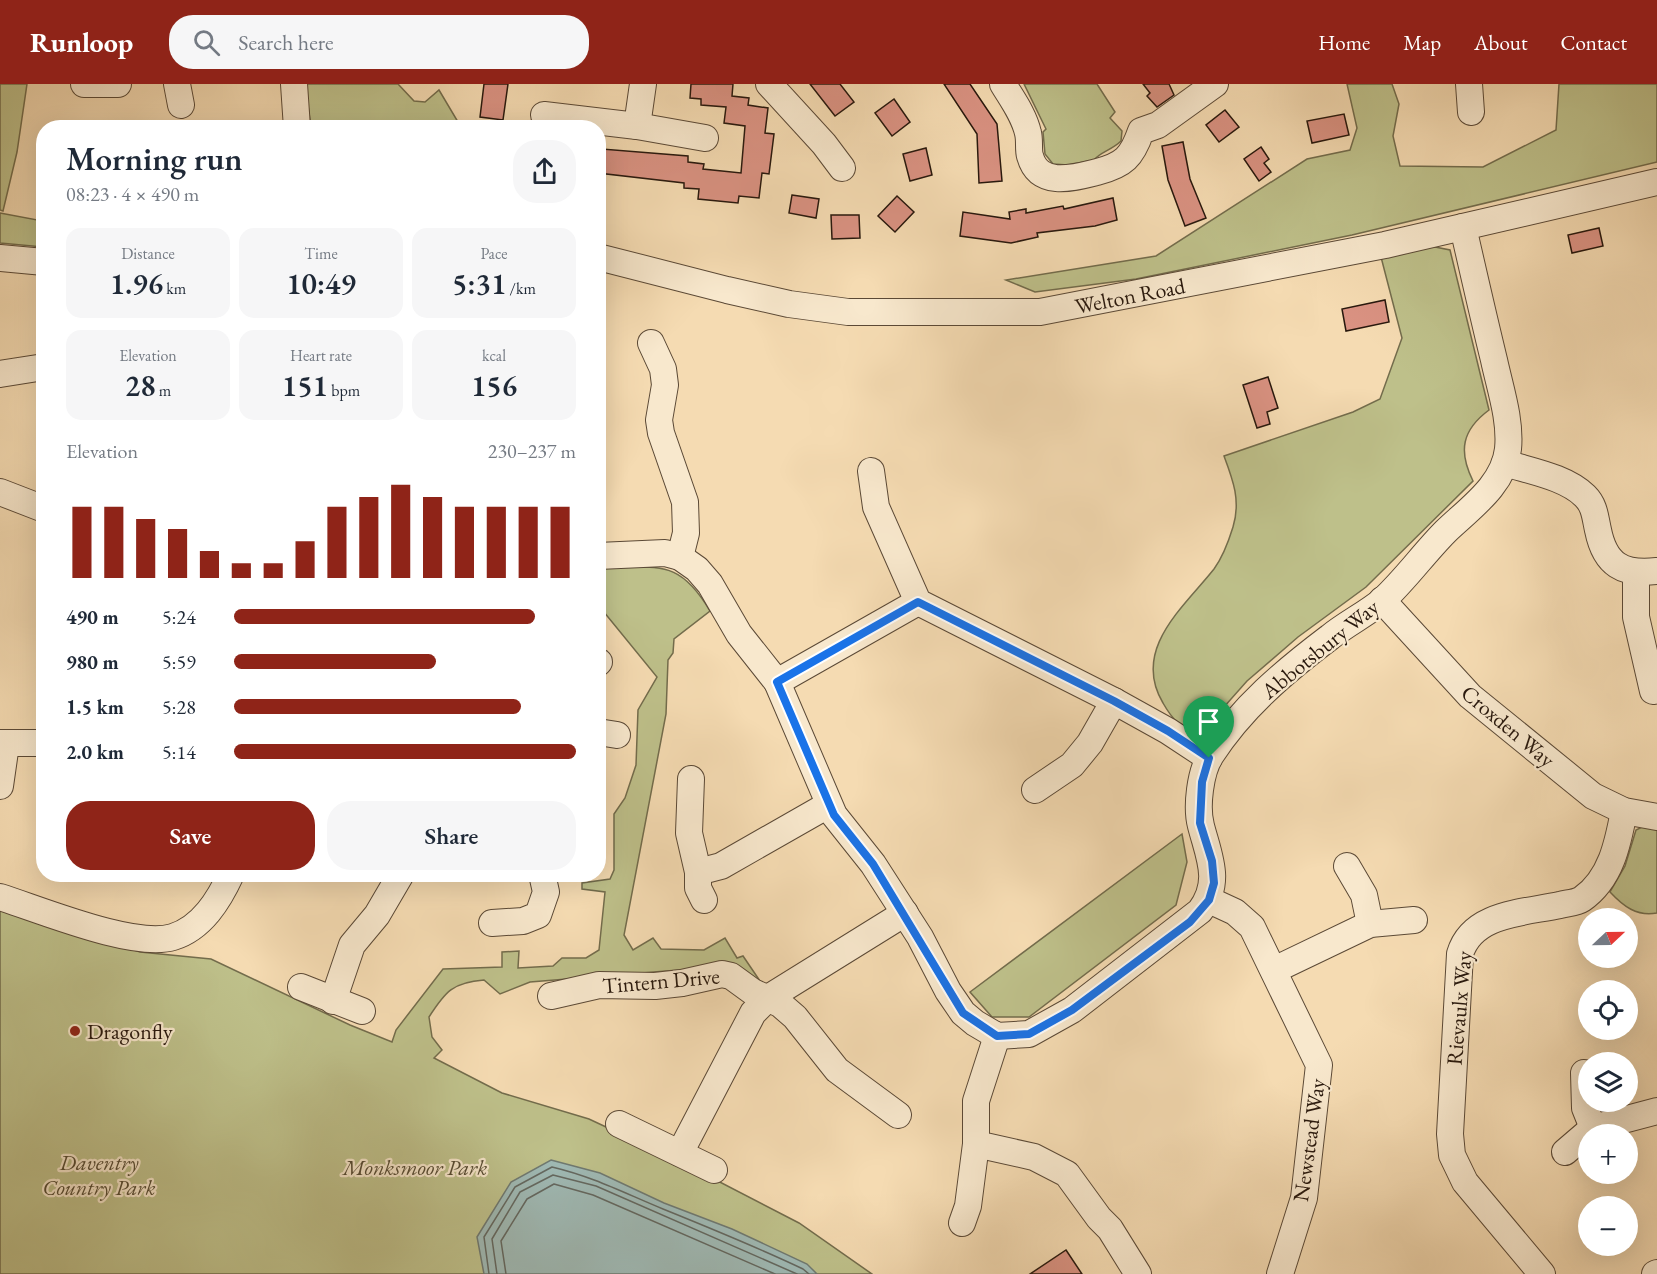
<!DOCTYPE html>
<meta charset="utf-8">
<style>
body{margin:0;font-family:"EB Garamond",serif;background:#f6f6f7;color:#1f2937;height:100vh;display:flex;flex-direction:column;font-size:22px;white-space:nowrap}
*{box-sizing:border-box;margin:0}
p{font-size:20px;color:#747a83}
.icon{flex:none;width:33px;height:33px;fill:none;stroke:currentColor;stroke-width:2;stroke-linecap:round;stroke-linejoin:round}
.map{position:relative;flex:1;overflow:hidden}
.sheet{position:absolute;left:36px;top:36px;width:570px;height:762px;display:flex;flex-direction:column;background:#fff;border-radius:24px;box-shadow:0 6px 24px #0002}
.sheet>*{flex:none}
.needle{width:39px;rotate:68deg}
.fabs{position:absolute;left:1578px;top:824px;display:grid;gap:12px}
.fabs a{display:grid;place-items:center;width:60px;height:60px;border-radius:50%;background:#fff;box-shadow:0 6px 24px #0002;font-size:30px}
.pin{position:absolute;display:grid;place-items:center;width:51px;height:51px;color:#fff;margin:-62px -26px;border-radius:50% 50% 50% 0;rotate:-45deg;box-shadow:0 0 6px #0007}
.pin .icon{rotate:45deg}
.round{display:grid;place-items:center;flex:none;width:63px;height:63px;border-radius:24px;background:#f6f6f7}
.overview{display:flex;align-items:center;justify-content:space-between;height:102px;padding:0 30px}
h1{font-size:33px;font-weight:600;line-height:45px}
.figures{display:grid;grid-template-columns:repeat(3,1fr);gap:9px;height:102px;padding:6px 30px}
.figures div{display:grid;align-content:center;border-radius:15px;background:#f6f6f7;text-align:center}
.figures b{font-size:30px;font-weight:600}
.figures small{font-size:16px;font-weight:400}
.figures p{font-size:16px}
.chart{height:168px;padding:12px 30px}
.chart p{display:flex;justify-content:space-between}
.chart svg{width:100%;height:108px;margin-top:6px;stroke:#8f2418;stroke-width:6}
.button{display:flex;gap:12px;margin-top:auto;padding:12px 30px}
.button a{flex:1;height:69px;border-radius:24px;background:#8f2418;color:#fff;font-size:24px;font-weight:600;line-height:69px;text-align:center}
.button a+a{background:#f6f6f7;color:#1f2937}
ul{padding:0 30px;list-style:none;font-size:20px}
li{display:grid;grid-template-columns:96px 72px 1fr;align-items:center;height:45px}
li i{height:15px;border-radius:8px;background:#8f2418}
header{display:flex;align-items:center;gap:36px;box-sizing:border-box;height:84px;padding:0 30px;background:#8f2418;color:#fff}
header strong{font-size:28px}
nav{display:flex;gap:33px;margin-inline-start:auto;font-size:21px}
.search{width:420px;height:54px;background:#f6f6f7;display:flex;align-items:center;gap:15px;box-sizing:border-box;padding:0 21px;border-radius:24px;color:#747a83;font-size:22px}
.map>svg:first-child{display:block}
.green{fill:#bec08a;stroke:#736c4c;stroke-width:1.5}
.water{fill:#9fb9b4;stroke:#6f7971;stroke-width:1.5}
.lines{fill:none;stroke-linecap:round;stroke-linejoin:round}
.shore{stroke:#646860;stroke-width:1.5}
.building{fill:#da9282;stroke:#28180d;stroke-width:1.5}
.minor-casing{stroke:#5b4936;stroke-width:28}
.minor{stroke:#f8e8cd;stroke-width:26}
.route-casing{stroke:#fff;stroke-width:12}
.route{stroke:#1a73e8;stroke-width:8}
.poi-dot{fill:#8f2418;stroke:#f8e8cd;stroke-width:2}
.labels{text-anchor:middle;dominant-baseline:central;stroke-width:4.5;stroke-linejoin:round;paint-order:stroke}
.street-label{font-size:22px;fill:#28180d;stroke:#f8e8cd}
.poi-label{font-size:22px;fill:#28180d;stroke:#f8e8cd;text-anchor:start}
.park-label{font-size:22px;font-style:italic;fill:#554a32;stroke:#f8e8cd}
</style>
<header>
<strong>Runloop</strong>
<div class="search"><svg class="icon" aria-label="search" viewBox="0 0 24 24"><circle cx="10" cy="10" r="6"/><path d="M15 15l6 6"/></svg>Search here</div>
<nav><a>Home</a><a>Map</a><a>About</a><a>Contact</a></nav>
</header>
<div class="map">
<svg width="1657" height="1190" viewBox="0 0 1657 1190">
<rect width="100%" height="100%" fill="#f5dbb2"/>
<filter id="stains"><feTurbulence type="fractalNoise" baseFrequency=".00333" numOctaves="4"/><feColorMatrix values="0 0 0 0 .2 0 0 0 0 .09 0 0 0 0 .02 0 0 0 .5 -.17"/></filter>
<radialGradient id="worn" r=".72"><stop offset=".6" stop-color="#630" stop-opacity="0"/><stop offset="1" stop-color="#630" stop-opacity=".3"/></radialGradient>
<g class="green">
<path d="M0,0H27L17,68L3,127L0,126Z"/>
<path d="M305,0H398L414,17L425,18L439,6L461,43H311Z"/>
<path d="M1024,0H1097L1115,28L1110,34L1122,47L1121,57C1112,66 1100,68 1094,76L1068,81L1053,80L1045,70L1043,48L1046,45Z"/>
<path d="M1347,0H1392L1399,20L1393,52L1400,82L1483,83L1556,46L1559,0H1657V78L1352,151L1136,195L1035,208L1006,196L1156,172L1307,75L1350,66L1357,44Z"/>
<path d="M0,129L43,137V163L0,159Z"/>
<path d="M1430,162L1450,166L1489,326C1462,346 1458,367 1473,397L1366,503L1298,553L1247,597L1200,650C1181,645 1172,635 1163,619C1131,565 1184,523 1214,485C1222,474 1229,456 1233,443C1241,417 1233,396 1224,372L1353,328L1380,315L1402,254L1381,173Z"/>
<path d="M599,482C656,486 677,471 710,527L674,555L673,569L668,576L666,630L624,851L633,866L653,854L661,865L704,866L725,854L737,874L743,872L760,897L691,885L530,898L500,910L484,896C453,898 445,908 429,933L432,953L442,966L434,974L502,1009L589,1035L685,1080L799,1139L872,1190H0V824L140,868L211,875L350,941L392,958L396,946L443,885L502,883V868L519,867L518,884L553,882L562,874H586L599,866L605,808L582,805V799L610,795L614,786V730L625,714L636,681L638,626L657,593L599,522Z"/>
<path d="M1644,742L1657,744V829C1637,833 1623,822 1610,808L1625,782L1636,746Z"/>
<path d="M1182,750L1187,778L1176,821L1029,933H992L970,908Z"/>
</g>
<path class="water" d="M551,1076L600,1089L664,1119L732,1145L807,1180L817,1190H484L477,1153L511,1098Z"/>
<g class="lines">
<g class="shore">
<path d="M489,1190L484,1153L515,1103L552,1083C594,1093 624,1109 663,1125C710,1144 757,1163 803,1185L809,1190"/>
<path d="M497,1190L492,1155L520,1108L553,1091L596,1102L797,1190"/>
<path d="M506,1190L501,1157L527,1115L554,1100L593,1111L775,1190"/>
</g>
</g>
<g class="building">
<path d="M484,0H508L503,36L480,33Z"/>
<path d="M691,0H733L732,12L749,14L748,21L768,24L765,49L774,50L769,90L762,89L759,114L739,112L738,119L698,115L699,105L684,104V99L598,89V71H602V65L688,72V78L704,80L703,85L741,89L745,42L724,39L726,23L701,21V15L690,14Z"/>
<path d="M810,0H840L854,18L835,32Z"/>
<path d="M944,0H970L997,40L1002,97L979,99L977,50Z"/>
<path d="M1143,0H1169L1174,11L1157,23L1147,12L1150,9Z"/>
<path d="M894,15L910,38L892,52L875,29Z"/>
<path d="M1225,26L1239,43L1219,58L1206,41Z"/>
<path d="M1344,30L1349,51L1312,59L1307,37Z"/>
<path d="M1183,58L1190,95L1206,134L1185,142L1168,96L1162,62Z"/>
<path d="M1261,63L1269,75L1264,79L1271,88L1259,97L1244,75Z"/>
<path d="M926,64L932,91L910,97L903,70Z"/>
<path d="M792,111L819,115L816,134L789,129Z"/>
<path d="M897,112L914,128L895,148L878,132Z"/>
<path d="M1113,114L1117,136L1095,142L1037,149L1038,153L1011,159L960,152L963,128L1010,135L1009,128L1026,125V129L1063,122L1064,125Z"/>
<path d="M831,131H859L860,154L832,155Z"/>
<path d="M1599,144L1603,162L1572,169L1568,151Z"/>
<path d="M1385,216L1389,238L1346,247L1342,225Z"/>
<path d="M1268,293L1278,324L1267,328L1270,340L1257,344L1243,301Z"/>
<path d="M1066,1166L1082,1190H1030Z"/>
</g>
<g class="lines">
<defs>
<g id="minor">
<path d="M84,0H118"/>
<path d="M177,0L181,21"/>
<path d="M294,0L297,44"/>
<path d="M769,0L824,60L842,84"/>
<path d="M1003,0C1012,15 1024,31 1028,49C1030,57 1028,65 1030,72C1039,104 1073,94 1097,88C1124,81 1132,73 1141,47L1158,41L1215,0"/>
<path d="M1469,0L1471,28"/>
<path d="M544,31L637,42L643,0"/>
<path d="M637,42L705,54"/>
<path d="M598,173L727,206L789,220L848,228H1040L1385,161L1657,98"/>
<path d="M0,174L44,178"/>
<path d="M651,259L663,285L665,301L659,336L661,349L685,418L686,449L680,473"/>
<path d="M0,290L44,283"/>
<path d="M1505,379C1530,387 1566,393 1585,412C1595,422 1595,433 1598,446C1605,481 1623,491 1657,487"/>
<path d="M871,387L876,423L918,518L1114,617L1168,647L1209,674"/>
<path d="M0,408L44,425"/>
<path d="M598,472L665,469L680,473L697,485L710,500L739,550L777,598L834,731L873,780L920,853L948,907L963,929L975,939L997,952L1029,950L1072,926L1200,827C1222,798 1209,773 1201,742C1196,723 1200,688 1211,671C1242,623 1285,587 1330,553C1346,540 1366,530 1382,517C1405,496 1424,469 1446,447C1470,424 1504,401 1508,365C1511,336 1500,304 1494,276C1483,231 1473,187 1463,143"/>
<path d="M1636,489V533L1653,607"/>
<path d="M1382,516L1470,612L1593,712L1624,727L1657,733"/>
<path d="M598,579L599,578"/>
<path d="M777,598L918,518"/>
<path d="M598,648L617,651"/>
<path d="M0,659H44"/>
<path d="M691,695L689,749L698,788V804L704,816"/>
<path d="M0,702L6,660"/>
<path d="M1035,706L1072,681L1090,659L1114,617"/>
<path d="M1347,782L1364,811L1370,840"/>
<path d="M698,788L721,782L828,721"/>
<path d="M0,813C41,826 135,865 173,853C202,844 219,816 231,790"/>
<path d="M1209,816L1235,828L1252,843L1319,981L1304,1114L1280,1190"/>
<path d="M492,839L523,837L538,831L546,808L542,790"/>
<path d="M1274,886L1370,840L1414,836"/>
<path d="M301,903L362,927"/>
<path d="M551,912L599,901L655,902L682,899L722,890L731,892L753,908L780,920L795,933L837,986L898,1031"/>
<path d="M333,917L352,861L377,831L401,790"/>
<path d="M997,952L976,1017V1060L1034,1073L1067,1090L1099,1134L1110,1145L1138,1190"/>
<path d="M1584,989L1585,1024L1593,1044"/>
<path d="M619,1040L714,1086"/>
<path d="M1565,1068L1593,1044L1657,1027"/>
<path d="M680,1069L753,929L768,914L905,829"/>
<path d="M962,1139L968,1122L976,1060"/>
<path d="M1542,1190L1465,1098L1452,1071L1450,1050L1460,870C1472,829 1523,829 1560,821C1567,819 1576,819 1582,815C1611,795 1618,759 1624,727"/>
<path d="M1655,1190L1657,1189"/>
</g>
</defs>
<use href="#minor" class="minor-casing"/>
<use href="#minor" class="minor"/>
</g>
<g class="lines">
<defs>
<path id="route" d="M918,518L1114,617L1168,647L1209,674L1202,698L1200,739L1212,777L1214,799L1209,816L1190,838L1072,926L1029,950L997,952L963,929L873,780L834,731L777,598Z"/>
</defs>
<use href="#route" class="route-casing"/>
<use href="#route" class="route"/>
</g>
<circle class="poi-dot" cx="75" cy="947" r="6"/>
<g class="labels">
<g class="street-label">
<text transform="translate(1130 212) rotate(-11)">Welton Road</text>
<text transform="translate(1320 565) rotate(-39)">Abbotsbury Way</text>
<text transform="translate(1508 642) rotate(40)">Croxden Way</text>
<text transform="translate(661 897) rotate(-5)">Tintern Drive</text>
<text transform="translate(1459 924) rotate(-85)">Rievaulx Way</text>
<text transform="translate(1309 1056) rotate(-82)">Newstead Way</text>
</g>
<g class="poi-label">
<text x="87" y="947">Dragonfly</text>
</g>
<g class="park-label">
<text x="99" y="1078">Daventry<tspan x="99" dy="25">Country Park</tspan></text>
<text x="415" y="1083">Monksmoor Park</text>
</g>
</g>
<rect width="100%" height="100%" filter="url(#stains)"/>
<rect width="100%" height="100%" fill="url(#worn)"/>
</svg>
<div class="fabs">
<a><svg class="needle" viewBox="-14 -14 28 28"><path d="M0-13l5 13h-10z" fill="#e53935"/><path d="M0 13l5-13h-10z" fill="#747a83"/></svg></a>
<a><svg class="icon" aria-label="locate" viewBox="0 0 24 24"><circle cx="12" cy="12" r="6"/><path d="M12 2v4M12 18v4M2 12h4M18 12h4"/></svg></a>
<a><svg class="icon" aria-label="layers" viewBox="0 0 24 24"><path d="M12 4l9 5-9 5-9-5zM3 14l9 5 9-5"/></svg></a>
<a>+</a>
<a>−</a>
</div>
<div class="pin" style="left:1209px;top:674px;background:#1e9e55"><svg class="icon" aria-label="arrive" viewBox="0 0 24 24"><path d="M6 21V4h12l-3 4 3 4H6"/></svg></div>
<section class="sheet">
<div class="overview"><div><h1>Morning run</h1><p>08:23 · 4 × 490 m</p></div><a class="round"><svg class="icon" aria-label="share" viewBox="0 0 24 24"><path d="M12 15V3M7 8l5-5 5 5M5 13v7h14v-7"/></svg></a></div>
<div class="figures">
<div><p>Distance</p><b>1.96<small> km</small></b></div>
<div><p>Time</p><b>10:49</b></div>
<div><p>Pace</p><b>5:31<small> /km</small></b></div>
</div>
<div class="figures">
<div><p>Elevation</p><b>28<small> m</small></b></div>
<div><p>Heart rate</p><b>151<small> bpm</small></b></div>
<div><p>kcal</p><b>156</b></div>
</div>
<div class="chart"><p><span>Elevation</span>230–237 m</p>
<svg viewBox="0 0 160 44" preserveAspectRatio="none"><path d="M5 44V15M15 44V15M25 44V20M35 44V24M45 44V33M55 44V38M65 44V38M75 44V29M85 44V15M95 44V11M105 44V6M115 44V11M125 44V15M135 44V15M145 44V15M155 44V15"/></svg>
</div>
<ul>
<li><b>490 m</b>5:24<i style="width:88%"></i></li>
<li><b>980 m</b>5:59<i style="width:59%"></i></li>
<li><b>1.5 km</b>5:28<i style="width:84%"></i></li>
<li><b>2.0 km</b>5:14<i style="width:100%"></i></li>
</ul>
<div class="button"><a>Save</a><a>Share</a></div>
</section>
</div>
